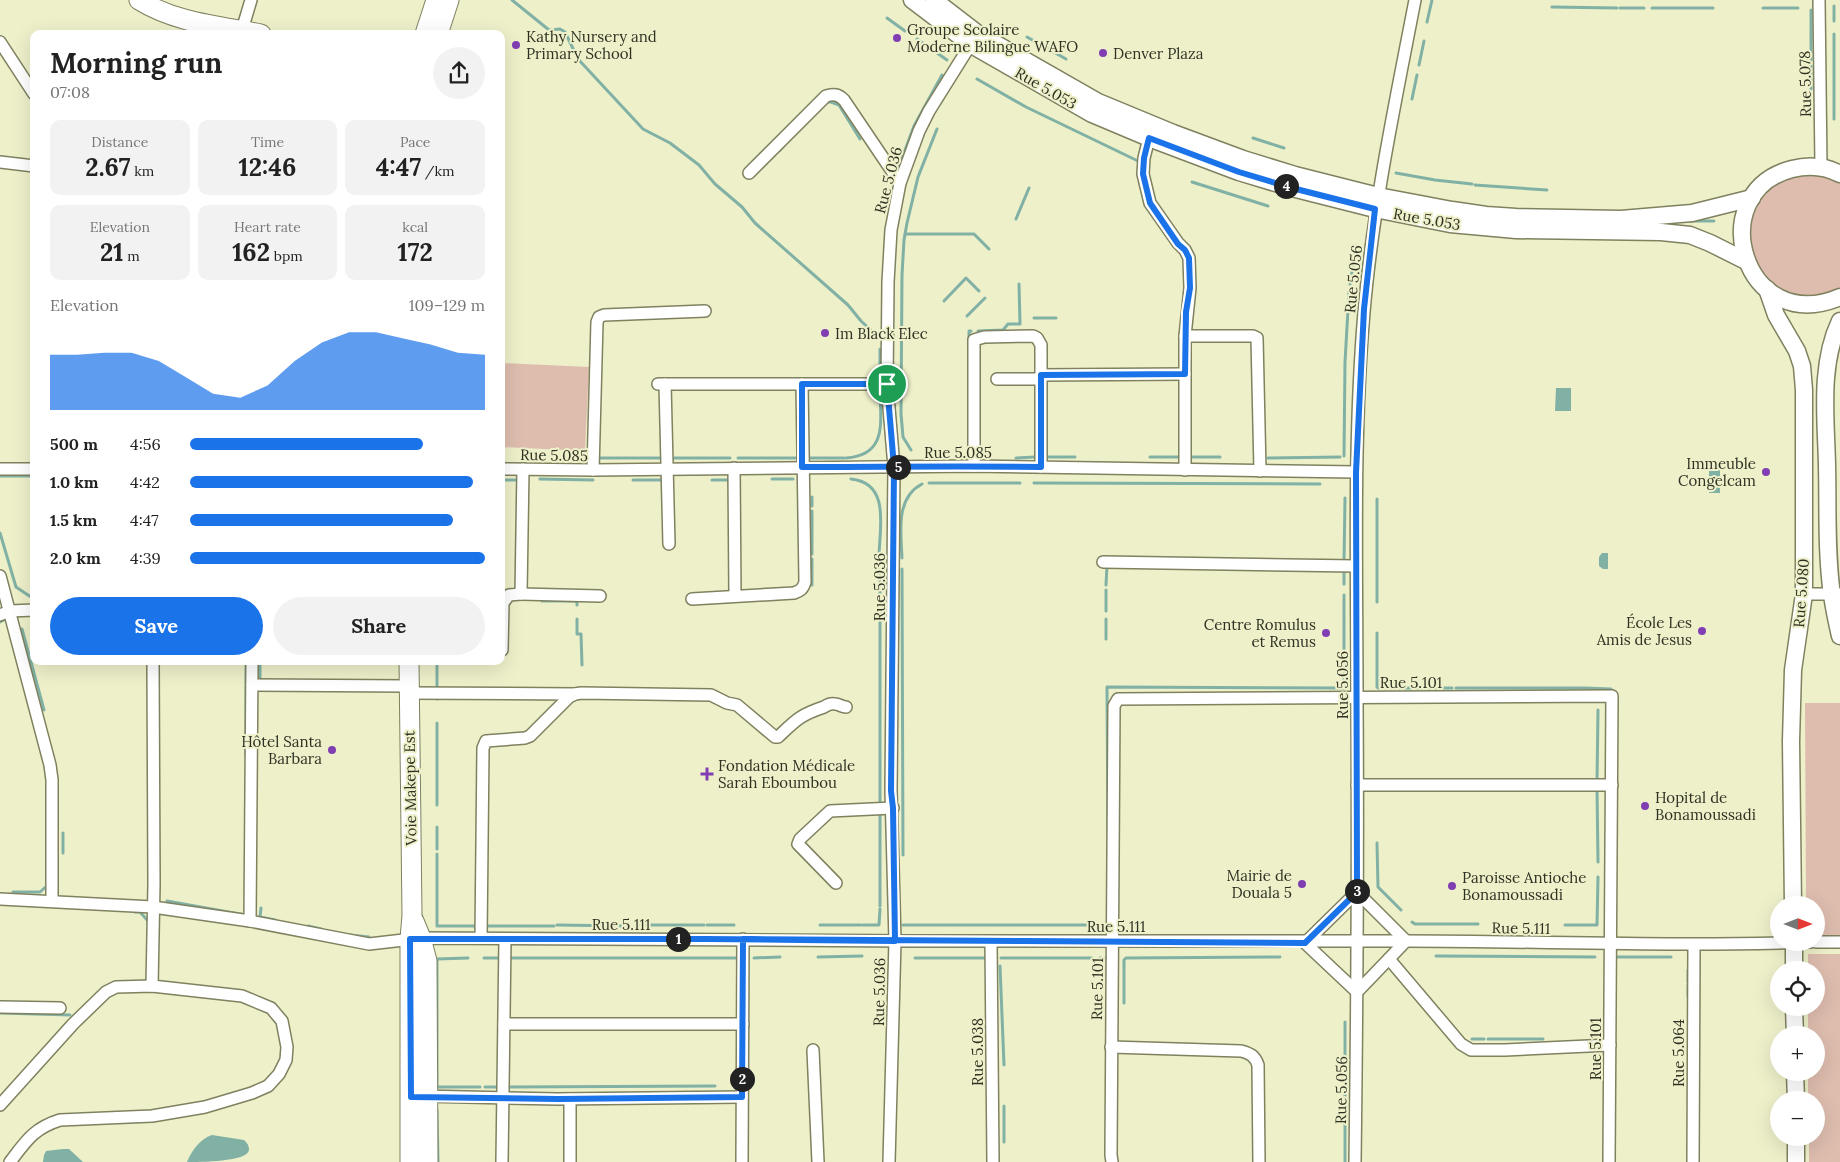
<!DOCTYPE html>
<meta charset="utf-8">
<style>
body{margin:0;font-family:Lora,serif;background:#f2f2f2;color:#222;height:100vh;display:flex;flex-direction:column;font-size:19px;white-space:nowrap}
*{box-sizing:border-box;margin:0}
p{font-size:16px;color:#767676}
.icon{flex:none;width:28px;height:28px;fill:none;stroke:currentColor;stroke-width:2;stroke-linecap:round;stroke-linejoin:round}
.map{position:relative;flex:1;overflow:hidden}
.panel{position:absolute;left:30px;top:30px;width:475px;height:635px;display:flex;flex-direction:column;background:#fff;border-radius:10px;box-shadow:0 5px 20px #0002}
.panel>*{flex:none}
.needle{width:32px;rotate:90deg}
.tools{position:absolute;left:1770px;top:896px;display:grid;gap:10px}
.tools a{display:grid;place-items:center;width:55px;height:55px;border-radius:50%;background:#fff;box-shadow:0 5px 20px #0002;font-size:25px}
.pin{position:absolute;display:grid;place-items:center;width:42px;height:42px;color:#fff;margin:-21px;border:2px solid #fff;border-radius:50%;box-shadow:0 1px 5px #0007}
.km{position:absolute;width:25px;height:25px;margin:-12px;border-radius:50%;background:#222;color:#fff;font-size:14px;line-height:25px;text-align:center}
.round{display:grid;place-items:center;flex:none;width:52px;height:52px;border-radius:26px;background:#f2f2f2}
.summary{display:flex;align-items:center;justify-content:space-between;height:85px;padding:0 20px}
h1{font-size:28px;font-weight:700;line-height:38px}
.metrics{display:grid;grid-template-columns:repeat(3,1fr);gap:8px;height:85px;padding:5px 20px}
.metrics div{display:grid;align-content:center;border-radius:10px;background:#f2f2f2;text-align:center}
.metrics b{font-size:25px;font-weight:700}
.metrics small{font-size:14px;font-weight:400}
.metrics p{font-size:14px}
.chart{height:140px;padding:10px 20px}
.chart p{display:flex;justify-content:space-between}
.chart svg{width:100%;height:90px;margin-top:5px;fill:#1a73e8;opacity:.7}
.action{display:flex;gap:10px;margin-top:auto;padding:10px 20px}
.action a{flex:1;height:58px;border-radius:30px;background:#1a73e8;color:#fff;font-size:20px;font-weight:700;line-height:58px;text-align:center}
.action a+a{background:#f2f2f2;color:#222}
ul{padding:0 20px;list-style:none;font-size:16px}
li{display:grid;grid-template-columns:80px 60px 1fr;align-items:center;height:38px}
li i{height:12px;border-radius:6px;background:#1a73e8}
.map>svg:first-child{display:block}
.green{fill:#debdae}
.water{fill:#81b1a4}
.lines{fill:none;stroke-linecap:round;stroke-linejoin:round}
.stream{stroke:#81b1a4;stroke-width:3}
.street-casing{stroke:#7f815f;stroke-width:14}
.secondary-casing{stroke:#7f815f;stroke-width:19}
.primary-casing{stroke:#7f815f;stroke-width:21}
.street{stroke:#fff;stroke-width:11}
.secondary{stroke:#fff;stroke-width:16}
.primary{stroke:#fff;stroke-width:19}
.route-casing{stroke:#fff;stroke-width:10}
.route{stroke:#1a73e8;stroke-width:6}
.poi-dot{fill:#813eb2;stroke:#eef0ca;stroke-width:2}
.labels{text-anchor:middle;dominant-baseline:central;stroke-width:4;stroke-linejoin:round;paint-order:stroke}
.poi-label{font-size:15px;fill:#303123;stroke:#eef0ca;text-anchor:start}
.street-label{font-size:15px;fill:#303123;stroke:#eef0ca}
</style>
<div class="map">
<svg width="1840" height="1162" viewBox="0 0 1840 1162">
<rect width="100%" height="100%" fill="#eef0ca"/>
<g class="green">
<path d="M1805,172L1830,175L1840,181V294L1791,299L1753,268L1748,217L1761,195L1781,179Z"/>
<path d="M501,363L589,367L585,451L501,447Z"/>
<path d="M1805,703H1840V938L1816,939V905H1806Z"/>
<path d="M1808,954H1840V1162H1809V1138H1816V1100H1808V1073L1816,1072V1035H1808V1008H1816V970H1808Z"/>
</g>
<g class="water">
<path d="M1556,388H1571V411H1555Z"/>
<rect x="1709" y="465" width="11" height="28"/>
<path d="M1602,553H1608V569H1603L1599,566V557Z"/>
<path d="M212,1135L244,1140C247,1143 249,1145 249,1150C248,1162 199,1162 187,1162C192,1150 200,1139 212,1135Z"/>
<path d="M63,1149H69L83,1162H43L44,1155L46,1151Z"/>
</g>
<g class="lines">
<g class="stream">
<path d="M512,0L549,30L560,29L565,32L578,59L643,129L670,143L699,165L715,184L742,207L755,223L848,305L861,321L875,334"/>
<path d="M1552,7L1617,8"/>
<path d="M1620,8H1644"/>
<path d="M1652,8H1713"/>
<path d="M1763,8H1798"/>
<path d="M887,18L905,31"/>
<path d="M1834,21V6"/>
<path d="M1427,22L1432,0"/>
<path d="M1834,34V119"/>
<path d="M1027,37L1066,59"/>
<path d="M917,39L947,60"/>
<path d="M1811,60V10"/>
<path d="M1419,65L1424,41"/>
<path d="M1811,66V89"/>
<path d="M977,79L1026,107L1138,161"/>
<path d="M1412,99L1417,75"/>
<path d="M826,102H831L839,105L860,139"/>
<path d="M1253,138L1284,148"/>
<path d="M780,150L785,144"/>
<path d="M897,172L914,126L942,75"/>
<path d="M1396,173L1435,180L1472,184"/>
<path d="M1192,182L1268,206"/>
<path d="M1475,185L1547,190"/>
<path d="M1016,219L1029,188"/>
<path d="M1690,221H1714"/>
<path d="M905,234H974L989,249"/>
<path d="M1350,284L1356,246"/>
<path d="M944,301L966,278L979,291"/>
<path d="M967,316L985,298"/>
<path d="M1034,318H1056"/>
<path d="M978,331L1003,330L1008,324H1020L1019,284"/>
<path d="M969,342V331H971"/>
<path d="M880,381V349"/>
<path d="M911,450L903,437L901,414L902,275L904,240L907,223L918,177L937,129"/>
<path d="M1344,456L1345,362L1349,292"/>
<path d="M1043,457H1075"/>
<path d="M1150,457H1181"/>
<path d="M1189,457H1220"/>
<path d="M597,458H663"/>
<path d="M671,458H730"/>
<path d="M738,458H798"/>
<path d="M806,458H844"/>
<path d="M846,458C889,455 880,420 880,388"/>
<path d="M1016,458L1035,457"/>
<path d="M1268,458L1340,457"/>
<path d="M0,476H34"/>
<path d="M540,479L593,480"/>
<path d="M772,479H793"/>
<path d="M851,479C890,483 880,526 879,555"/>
<path d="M501,480H515"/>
<path d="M633,480H664"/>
<path d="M712,480H729"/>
<path d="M929,483H1020"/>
<path d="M1034,483L1320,484"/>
<path d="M812,497V506"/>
<path d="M812,511V554"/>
<path d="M0,533L16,587L34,599"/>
<path d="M902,558C901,533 895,498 922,484"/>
<path d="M812,559V585"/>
<path d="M880,560V701"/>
<path d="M1344,563L1345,498"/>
<path d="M902,569L903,855"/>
<path d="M1344,569V584"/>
<path d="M1106,585L1107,565"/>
<path d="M542,601H577V605"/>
<path d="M1377,602V499"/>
<path d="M1106,611V590"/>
<path d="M32,617H34"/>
<path d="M577,619V634H581L582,665"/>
<path d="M1106,619V639"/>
<path d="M0,622L5,619"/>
<path d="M22,629L44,710"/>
<path d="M1377,633V687"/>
<path d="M246,661V755"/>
<path d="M260,661V682"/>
<path d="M437,661V699"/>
<path d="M1378,688H1452"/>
<path d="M1456,688H1583"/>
<path d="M1585,688L1611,689L1613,694"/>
<path d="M880,702V806"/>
<path d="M437,723V805"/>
<path d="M1597,782L1598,710"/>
<path d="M1597,788L1598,862"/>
<path d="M880,814V906"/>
<path d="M1108,834L1107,687L1344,688V595"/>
<path d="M1377,843L1378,887L1401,910"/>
<path d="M437,849V827"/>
<path d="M63,853V833"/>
<path d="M437,854V926H478"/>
<path d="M13,892H40L49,884"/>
<path d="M167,901L245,915L247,914"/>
<path d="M261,908L260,917L275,920"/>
<path d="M135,912H140L148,921"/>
<path d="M1412,922L1415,924H1478"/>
<path d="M557,925L627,926"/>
<path d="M640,925H704"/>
<path d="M707,925H734"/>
<path d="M820,925H861"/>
<path d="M863,925H879L880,909"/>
<path d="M903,925H1107L1108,923"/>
<path d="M1565,925H1597L1598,877"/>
<path d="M308,926L321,929"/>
<path d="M484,926H554"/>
<path d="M350,935L369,937"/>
<path d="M1436,956L1595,957"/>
<path d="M818,957L862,956"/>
<path d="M468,958L437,959V1087H480"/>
<path d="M484,958H741"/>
<path d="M754,958L780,957"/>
<path d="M915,958H989"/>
<path d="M1001,958H1092"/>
<path d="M1100,958L1108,959"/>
<path d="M1615,959V957H1671"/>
<path d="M1000,966L1004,1065"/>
<path d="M1688,970V982"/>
<path d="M1688,985V996"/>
<path d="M1124,1003V960L1126,958L1280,957"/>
<path d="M0,1013L70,1015"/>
<path d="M1345,1022V1162"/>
<path d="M1472,1039H1484"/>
<path d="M1488,1039H1543"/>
<path d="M485,1087L715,1086"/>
<path d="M1004,1106V1142"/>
<path d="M437,1110L438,1162"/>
</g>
<defs>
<g id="street">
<path d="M1819,0L1821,167"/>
<path d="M242,30L251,0"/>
<path d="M0,42L34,94"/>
<path d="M1149,138L1144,158L1143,174L1150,203L1178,243L1185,250L1189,258L1190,288L1185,336V470"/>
<path d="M0,162L34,166"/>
<path d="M749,173L826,96C834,94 838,94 844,100L900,183"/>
<path d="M1185,336H1253L1257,338L1260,471"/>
<path d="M1041,375L1185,374"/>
<path d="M997,379H1041"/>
<path d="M658,384H887"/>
<path d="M665,384L669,544"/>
<path d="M974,466V340L984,337L1033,336L1037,338L1041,345V467"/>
<path d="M734,468L735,596"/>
<path d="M0,469H34"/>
<path d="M501,469L593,470L974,466L1356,472"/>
<path d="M593,470L597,322L599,317L604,315L705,311"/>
<path d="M1103,562L1356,566"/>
<path d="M0,576L50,765L52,780V901"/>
<path d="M521,594L600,596"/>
<path d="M1804,594H1839"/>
<path d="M692,599L794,593C800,591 803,589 805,582L802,384"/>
<path d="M0,615L10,611L34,610"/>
<path d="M502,650L503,603L509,595L521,594L523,469"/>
<path d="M252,685L409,686"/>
<path d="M409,693L575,694"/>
<path d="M1357,785H1612"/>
<path d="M836,883L798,844L800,839L830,811L893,808"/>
<path d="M1357,892L1406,941L1357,992L1305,943Z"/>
<path d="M0,899L153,907L250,921L369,944L421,938C749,940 1078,943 1406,941C1541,941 1675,947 1811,942"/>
<path d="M250,921L252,661"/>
<path d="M481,938L483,748L486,741L525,738L530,736L569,697L575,694L581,693L711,695L727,703L737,705L775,737H778C796,720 800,715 824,707C827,705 831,703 835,704C839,704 842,707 846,707"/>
<path d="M991,942L993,1162"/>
<path d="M1816,942H1840"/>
<path d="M1389,959L1461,1044L1471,1050H1505L1610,1045"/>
<path d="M152,986L154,884L153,661"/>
<path d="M0,1007L60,1008"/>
<path d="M504,1024H743"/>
<path d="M1111,1047L1241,1051C1250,1053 1255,1056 1258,1065L1259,1162"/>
<path d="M813,1050L818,1162"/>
<path d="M422,1096L557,1099L742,1097"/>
<path d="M0,1105L73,1024L106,992L116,987L152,986L242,996L271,1008L282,1021L287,1047L286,1060L279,1074L268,1086L252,1093L205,1107L152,1116L60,1120C34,1128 26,1141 10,1162"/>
<path d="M502,1162L505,939"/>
<path d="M570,1162V1099"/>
<path d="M742,1162L743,939"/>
<path d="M889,1162L895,941L891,791L894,467L887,384L888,282L891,230L900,183L919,131L929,111L974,39"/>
<path d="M1112,1162L1111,1155L1114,706L1118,699L1612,696L1609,1162"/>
<path d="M1355,1162C1357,1008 1358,853 1357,699C1357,570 1353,441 1364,312C1373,207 1395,104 1415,0"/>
<path d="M1693,1162L1694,945"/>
</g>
<g id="secondary">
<path d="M912,0L970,44L1092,114L1149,138L1239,172L1292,188L1375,209L1450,224L1516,230L1661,232L1690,235L1710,243L1746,261"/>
<path d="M934,0L977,33L1098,102L1173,133L1243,159L1295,175L1378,196L1452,210L1486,215L1516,217L1621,219L1692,213L1752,198"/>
<path d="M1840,174C1825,166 1808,165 1792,169C1702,192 1743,338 1840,297"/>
<path d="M1767,289L1776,315L1797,351L1802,366L1804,390V594L1793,670L1791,741L1793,905"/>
<path d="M1840,321C1819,365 1826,418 1827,465C1828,508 1826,552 1832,595C1834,609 1837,623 1840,636"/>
<path d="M1794,942V970"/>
<path d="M1794,1008L1795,1035"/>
<path d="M1795,1072L1796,1100"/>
<path d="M1796,1138V1162"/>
</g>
<g id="primary">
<path d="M139,0C176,23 220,26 261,34"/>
<path d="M425,34L436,0"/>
<path d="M438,34L449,0"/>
<path d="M409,661L412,915L410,939V1162"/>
<path d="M414,921L421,938L427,961L428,1162"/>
</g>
</defs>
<use href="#street" class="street-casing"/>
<use href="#secondary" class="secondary-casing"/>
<use href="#primary" class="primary-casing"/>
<use href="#street" class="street"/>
<use href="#secondary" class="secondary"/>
<use href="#primary" class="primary"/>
</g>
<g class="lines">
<defs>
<path id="route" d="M887,384L894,467L891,791L893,808L895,941C832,940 769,940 706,939H410L411,1097L558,1099L742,1097L743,939C930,942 1118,940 1305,943L1357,892L1356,472L1364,309L1375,209L1292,188L1239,172L1149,138L1144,158L1143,174L1150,203L1178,244L1185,250L1189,258L1190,288L1186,312L1185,374L1041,375V467C961,466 882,467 802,467V384H887"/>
</defs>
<use href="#route" class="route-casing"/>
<use href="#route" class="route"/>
</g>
<g class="poi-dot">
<circle cx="897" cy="38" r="5"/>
<circle cx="516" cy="45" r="5"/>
<circle cx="1103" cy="53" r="5"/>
<circle cx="825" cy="333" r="5"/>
<circle cx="1766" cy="472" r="5"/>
<circle cx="1702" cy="631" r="5"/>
<circle cx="1326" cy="633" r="5"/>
<circle cx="332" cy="750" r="5"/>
<path d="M704.5 766.5h5v5h5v5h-5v5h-5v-5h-5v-5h5z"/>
<circle cx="1645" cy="806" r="5"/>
<circle cx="1302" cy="884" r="5"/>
<circle cx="1452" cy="886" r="5"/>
</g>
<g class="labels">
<g class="poi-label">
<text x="907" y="29">Groupe Scolaire<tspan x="907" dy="17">Moderne Bilingue WAFO</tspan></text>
<text x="526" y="36">Kathy Nursery and<tspan x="526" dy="17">Primary School</tspan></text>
<text x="1113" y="53">Denver Plaza</text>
<text x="835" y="333">Im Black Elec</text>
<text x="1756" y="463" text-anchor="end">Immeuble<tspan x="1756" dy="17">Congelcam</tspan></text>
<text x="1692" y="622" text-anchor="end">École Les<tspan x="1692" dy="17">Amis de Jesus</tspan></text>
<text x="1316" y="624" text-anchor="end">Centre Romulus<tspan x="1316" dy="17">et Remus</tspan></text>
<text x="322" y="741" text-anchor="end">Hôtel Santa<tspan x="322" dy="17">Barbara</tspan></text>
<text x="718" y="765">Fondation Médicale<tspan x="718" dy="17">Sarah Eboumbou</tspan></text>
<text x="1655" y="797">Hopital de<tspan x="1655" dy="17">Bonamoussadi</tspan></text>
<text x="1292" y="875" text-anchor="end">Mairie de<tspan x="1292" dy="17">Douala 5</tspan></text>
<text x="1462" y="877">Paroisse Antioche<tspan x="1462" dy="17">Bonamoussadi</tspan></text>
</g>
<g class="street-label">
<text transform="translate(1805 84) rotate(-91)">Rue 5.078</text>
<text transform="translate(1046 88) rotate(30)">Rue 5.053</text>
<text transform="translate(888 180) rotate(-75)">Rue 5.036</text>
<text transform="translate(1427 219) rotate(10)">Rue 5.053</text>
<text transform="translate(1353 279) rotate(-84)">Rue 5.056</text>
<text x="958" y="452">Rue 5.085</text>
<text transform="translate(554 455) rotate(1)">Rue 5.085</text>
<text transform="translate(879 587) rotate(-90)">Rue 5.036</text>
<text transform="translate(1801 593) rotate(-86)">Rue 5.080</text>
<text x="1411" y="682">Rue 5.101</text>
<text transform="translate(1342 685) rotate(-90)">Rue 5.056</text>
<text transform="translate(410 788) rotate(-91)">Voie Makepe Est</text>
<text x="621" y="924">Rue 5.111</text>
<text x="1116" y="926">Rue 5.111</text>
<text transform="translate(1521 928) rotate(1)">Rue 5.111</text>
<text transform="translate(1097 989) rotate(-89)">Rue 5.101</text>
<text transform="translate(879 992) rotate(-89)">Rue 5.036</text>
<text transform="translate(1595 1049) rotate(-90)">Rue 5.101</text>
<text transform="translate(977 1052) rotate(-90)">Rue 5.038</text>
<text transform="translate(1678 1053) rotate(-90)">Rue 5.064</text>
<text transform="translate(1341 1090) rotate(-89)">Rue 5.056</text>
</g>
</g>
</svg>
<div class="tools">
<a><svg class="needle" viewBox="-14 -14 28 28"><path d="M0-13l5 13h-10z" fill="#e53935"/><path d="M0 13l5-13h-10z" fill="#767676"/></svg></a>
<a><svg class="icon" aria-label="locate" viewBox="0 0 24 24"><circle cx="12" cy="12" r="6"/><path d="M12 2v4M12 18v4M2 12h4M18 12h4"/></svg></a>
<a>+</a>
<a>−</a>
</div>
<div class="pin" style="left:887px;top:384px;background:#1e9e55"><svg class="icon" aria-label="arrive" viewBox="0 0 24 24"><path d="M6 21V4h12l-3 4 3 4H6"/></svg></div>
<b class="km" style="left:678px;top:939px">1</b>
<b class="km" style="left:742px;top:1079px">2</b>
<b class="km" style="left:1357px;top:891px">3</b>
<b class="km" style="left:1286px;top:186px">4</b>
<b class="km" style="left:898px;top:467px">5</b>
<section class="panel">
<div class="summary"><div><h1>Morning run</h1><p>07:08</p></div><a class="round"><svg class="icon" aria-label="share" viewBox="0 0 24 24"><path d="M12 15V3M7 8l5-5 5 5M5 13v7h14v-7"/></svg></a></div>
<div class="metrics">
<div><p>Distance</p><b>2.67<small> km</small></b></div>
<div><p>Time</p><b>12:46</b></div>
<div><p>Pace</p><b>4:47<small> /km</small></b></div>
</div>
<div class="metrics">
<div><p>Elevation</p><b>21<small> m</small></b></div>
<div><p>Heart rate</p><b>162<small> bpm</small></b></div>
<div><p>kcal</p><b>172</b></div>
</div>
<div class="chart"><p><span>Elevation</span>109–129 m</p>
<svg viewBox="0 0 160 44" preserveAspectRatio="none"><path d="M0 44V17L10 17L20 16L30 16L40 20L50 28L60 36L70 38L80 32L90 20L100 11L110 6L120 6L130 9L140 12L150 16L160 17V44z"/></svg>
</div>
<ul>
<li><b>500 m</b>4:56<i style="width:79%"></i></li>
<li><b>1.0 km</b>4:42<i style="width:96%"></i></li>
<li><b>1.5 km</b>4:47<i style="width:89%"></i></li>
<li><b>2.0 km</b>4:39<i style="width:100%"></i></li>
</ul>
<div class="action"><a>Save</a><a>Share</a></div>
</section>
</div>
